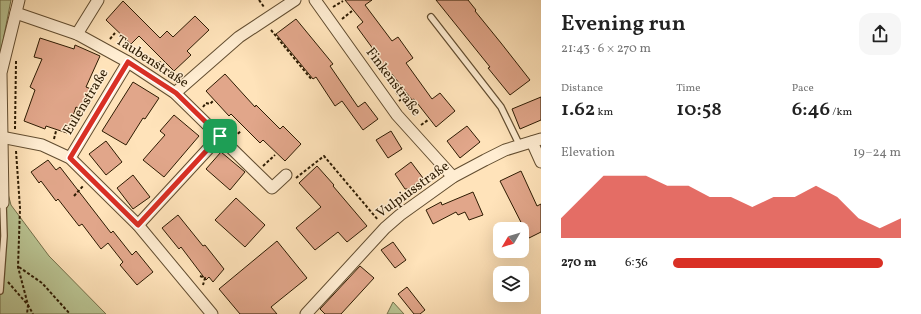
<!DOCTYPE html>
<meta charset="utf-8">
<style>
body{margin:0;font-family:Vollkorn,serif;background:#f6f6f6;color:#222;height:100vh;display:flex;flex-direction:column;font-size:15px;white-space:nowrap}
*{box-sizing:border-box;margin:0}
p{font-size:13px;color:#767676}
.icon{flex:none;width:22px;height:22px;fill:none;stroke:currentColor;stroke-width:2;stroke-linecap:round;stroke-linejoin:round}
.map{position:relative;flex:1;overflow:hidden}
.details{display:flex;flex-direction:column;background:#fff;width:380px}
.details>*{flex:none}
.needle{width:26px;rotate:232deg}
.controls{position:absolute;left:493px;top:222px;display:grid;gap:8px}
.controls a{display:grid;place-items:center;width:36px;height:36px;border-radius:8px;background:#fff;box-shadow:0 4px 16px #0002;font-size:20px}
.pin{position:absolute;display:grid;place-items:center;width:34px;height:34px;color:#fff;margin:-17px;border-radius:8px;box-shadow:0 2px 6px #0006}
.round{display:grid;place-items:center;flex:none;width:42px;height:42px;border-radius:12px;background:#f6f6f6}
.headline{display:flex;align-items:center;justify-content:space-between;height:68px;padding:0 20px}
h1{font-size:22px;font-weight:600;line-height:30px}
.stats{display:grid;grid-template-columns:repeat(3,1fr);gap:6px;height:68px;padding:4px 20px}
.stats div{display:grid;align-content:center}
.stats b{font-size:20px;font-weight:600}
.stats small{font-size:11px;font-weight:400}
.stats p{font-size:11px}
.chart{height:112px;padding:8px 20px}
.chart p{display:flex;justify-content:space-between}
.chart svg{width:100%;height:72px;margin-top:4px;fill:#d93025;opacity:.7}
ul{padding:0 20px;list-style:none;font-size:13px}
li{display:grid;grid-template-columns:64px 48px 1fr;align-items:center;height:30px}
li i{height:10px;border-radius:5px;background:#d93025}
main{display:flex;flex:1;min-height:0}
.map>svg:first-child{display:block}
.green{fill:#bac594;stroke:#74704b}
.building{fill:#e1a68a;stroke:#2d1b02}
.lines{fill:none;stroke-linecap:round;stroke-linejoin:round}
.lane-casing{stroke:#624d30;stroke-width:8}
.street-casing{stroke:#624d30;stroke-width:13}
.path{stroke:#2d1b02;stroke-width:2;stroke-dasharray:3 2;stroke-linecap:butt}
.lane{stroke:#ffedd2;stroke-width:5.5}
.street{stroke:#ffedd2;stroke-width:11}
.route-casing{stroke:#fff;stroke-width:8}
.route{stroke:#d93025;stroke-width:5}
.labels{text-anchor:middle;dominant-baseline:central;stroke-width:3;stroke-linejoin:round;paint-order:stroke}
.street-label{font-size:14px;fill:#2d1b02;stroke:#ffedd2}
</style>
<main>
<div class="map">
<svg width="541" height="314" viewBox="0 0 541 314">
<rect width="100%" height="100%" fill="#ffe3ba"/>
<filter id="stains"><feTurbulence type="fractalNoise" baseFrequency=".005" numOctaves="4"/><feColorMatrix values="0 0 0 0 .2 0 0 0 0 .09 0 0 0 0 .02 0 0 0 .5 -.17"/></filter>
<radialGradient id="worn" r=".72"><stop offset=".6" stop-color="#630" stop-opacity="0"/><stop offset="1" stop-color="#630" stop-opacity=".3"/></radialGradient>
<g class="green">
<path d="M0,0H11L0,56Z"/>
<path d="M0,163L11,205L49,256L106,314H0Z"/>
<path d="M393,302L404,314H387Z"/>
</g>
<g class="building">
<path d="M345,0H372L365,5L392,41L398,37L413,58L406,63L432,99L440,93L455,111L436,127L414,99L412,100L392,74L390,76L374,54L376,53L357,27L363,22Z"/>
<path d="M436,0H468L476,10L475,11L501,43L530,80L510,95L488,68L490,67Z"/>
<path d="M123,1L160,38L167,31L173,37L195,16L209,30L187,51L191,55L174,71L139,36L131,44L106,20Z"/>
<path d="M296,19L333,64L330,66L358,107L365,102L378,119L363,130L342,101L335,106L316,77L313,79L276,34Z"/>
<path d="M40,38L74,49L75,45L100,56L86,87L91,89L82,110L76,107L67,133L46,126L45,129L24,121L35,90L30,87L42,59L34,57Z"/>
<path d="M225,74L255,107L256,105L280,129L283,126L301,144L285,161L263,140L260,143L231,114L229,116L206,91Z"/>
<path d="M133,82L159,98L145,119L143,118L126,145L102,131Z"/>
<path d="M541,97V120L520,129L512,109Z"/>
<path d="M174,115L199,136L164,177L143,160L165,135L160,131Z"/>
<path d="M467,126L480,142L460,158L447,141Z"/>
<path d="M391,131L402,149L388,158L376,140Z"/>
<path d="M106,141L122,162L106,175L89,154Z"/>
<path d="M221,152L245,172L230,190L206,169Z"/>
<path d="M48,160L56,170L60,167L111,233L113,231L132,255L136,251L153,272L137,285L120,265L123,262L108,243L101,249L82,224L79,226L58,199L56,201L41,181L39,183L31,172Z"/>
<path d="M411,162L423,178L409,189H405L395,174Z"/>
<path d="M317,166L334,185L333,186L367,226L347,242L338,232L315,250L296,228L321,207L299,183Z"/>
<path d="M521,171L537,206L541,204V232L529,238L500,181Z"/>
<path d="M133,175L150,197L133,209L117,188Z"/>
<path d="M473,192L483,215L469,220L465,212L458,215L456,212L433,224L426,210L441,202L442,205Z"/>
<path d="M236,198L265,225L245,247L215,220Z"/>
<path d="M178,215L203,246L205,245L224,269L213,282L209,277L206,280L181,247L179,249L162,228Z"/>
<path d="M277,241L307,278L271,307L277,314H240L219,289Z"/>
<path d="M393,242L406,260L395,268L381,250Z"/>
<path d="M360,266L374,278L341,314H325L320,309Z"/>
<path d="M407,287L425,310L420,314H414L398,294Z"/>
</g>
<g class="lines">
<defs>
<g id="lane">
<path d="M431,17L501,107L520,146"/>
<path d="M0,291L4,236L3,203"/>
</g>
<g id="street">
<path d="M315,0L397,115L453,177"/>
<path d="M16,13L77,34L128,62L175,93L272,188L286,175"/>
<path d="M77,34L98,0"/>
<path d="M175,93L239,37L295,0"/>
<path d="M1,137L42,145L70,158L138,225L212,314"/>
<path d="M532,142L541,162"/>
<path d="M70,158L128,62"/>
<path d="M3,203L1,73L19,0"/>
<path d="M138,225L220,136"/>
<path d="M306,314L385,228L400,215L453,177L485,160L505,150L541,139"/>
</g>
</defs>
<use href="#lane" class="lane-casing"/>
<use href="#street" class="street-casing"/>
<g class="path">
<path d="M259,0L264,7"/>
<path d="M333,7L343,1"/>
<path d="M342,19L352,11"/>
<path d="M271,30L312,80"/>
<path d="M110,39L115,33"/>
<path d="M155,67L161,61"/>
<path d="M377,68L381,65"/>
<path d="M396,94L402,90"/>
<path d="M399,101L406,96"/>
<path d="M203,107L206,103L210,104L213,101"/>
<path d="M421,125L428,120"/>
<path d="M15,129L16,61"/>
<path d="M234,137L241,131"/>
<path d="M54,139L56,131"/>
<path d="M16,151L20,208L18,267L28,305L27,314"/>
<path d="M263,166L275,155"/>
<path d="M296,178L324,156L378,220"/>
<path d="M74,196L83,186"/>
<path d="M19,267L42,283L70,314"/>
<path d="M200,276L205,278L203,285"/>
<path d="M8,282L28,305L33,314"/>
</g>
<use href="#lane" class="lane"/>
<use href="#street" class="street"/>
</g>
<g class="lines">
<defs>
<path id="route" d="M128,62L176,93L220,136L138,225L70,158Z"/>
</defs>
<use href="#route" class="route-casing"/>
<use href="#route" class="route"/>
</g>
<g class="labels">
<g class="street-label">
<text transform="translate(152 62) rotate(33)">Taubenstraße</text>
<text transform="translate(393 82) rotate(53)">Finkenstraße</text>
<text transform="translate(86 102) rotate(-59)">Eulenstraße</text>
<text transform="translate(413 190) rotate(-36)">Vulpiusstraße</text>
</g>
</g>
<rect width="100%" height="100%" filter="url(#stains)"/>
<rect width="100%" height="100%" fill="url(#worn)"/>
</svg>
<div class="controls">
<a><svg class="needle" viewBox="-14 -14 28 28"><path d="M0-13l5 13h-10z" fill="#e53935"/><path d="M0 13l5-13h-10z" fill="#767676"/></svg></a>
<a><svg class="icon" aria-label="layers" viewBox="0 0 24 24"><path d="M12 4l9 5-9 5-9-5zM3 14l9 5 9-5"/></svg></a>
</div>
<div class="pin" style="left:220px;top:136px;background:#1e9e55"><svg class="icon" aria-label="arrive" viewBox="0 0 24 24"><path d="M6 21V4h12l-3 4 3 4H6"/></svg></div>
</div>
<section class="details">
<div class="headline"><div><h1>Evening run</h1><p>21:43 · 6 × 270 m</p></div><a class="round"><svg class="icon" aria-label="share" viewBox="0 0 24 24"><path d="M12 15V3M7 8l5-5 5 5M5 13v7h14v-7"/></svg></a></div>
<div class="stats">
<div><p>Distance</p><b>1.62<small> km</small></b></div>
<div><p>Time</p><b>10:58</b></div>
<div><p>Pace</p><b>6:46<small> /km</small></b></div>
</div>
<div class="chart"><p><span>Elevation</span>19–24 m</p>
<svg viewBox="0 0 160 44" preserveAspectRatio="none"><path d="M0 44V32L10 19L20 6L30 6L40 6L50 12L60 12L70 19L80 19L90 25L100 19L110 19L120 12L130 19L140 32L150 38L160 32V44z"/></svg>
</div>
<ul>
<li><b>270 m</b>6:36<i style="width:92%"></i></li>
</ul>
</section>
</main>
